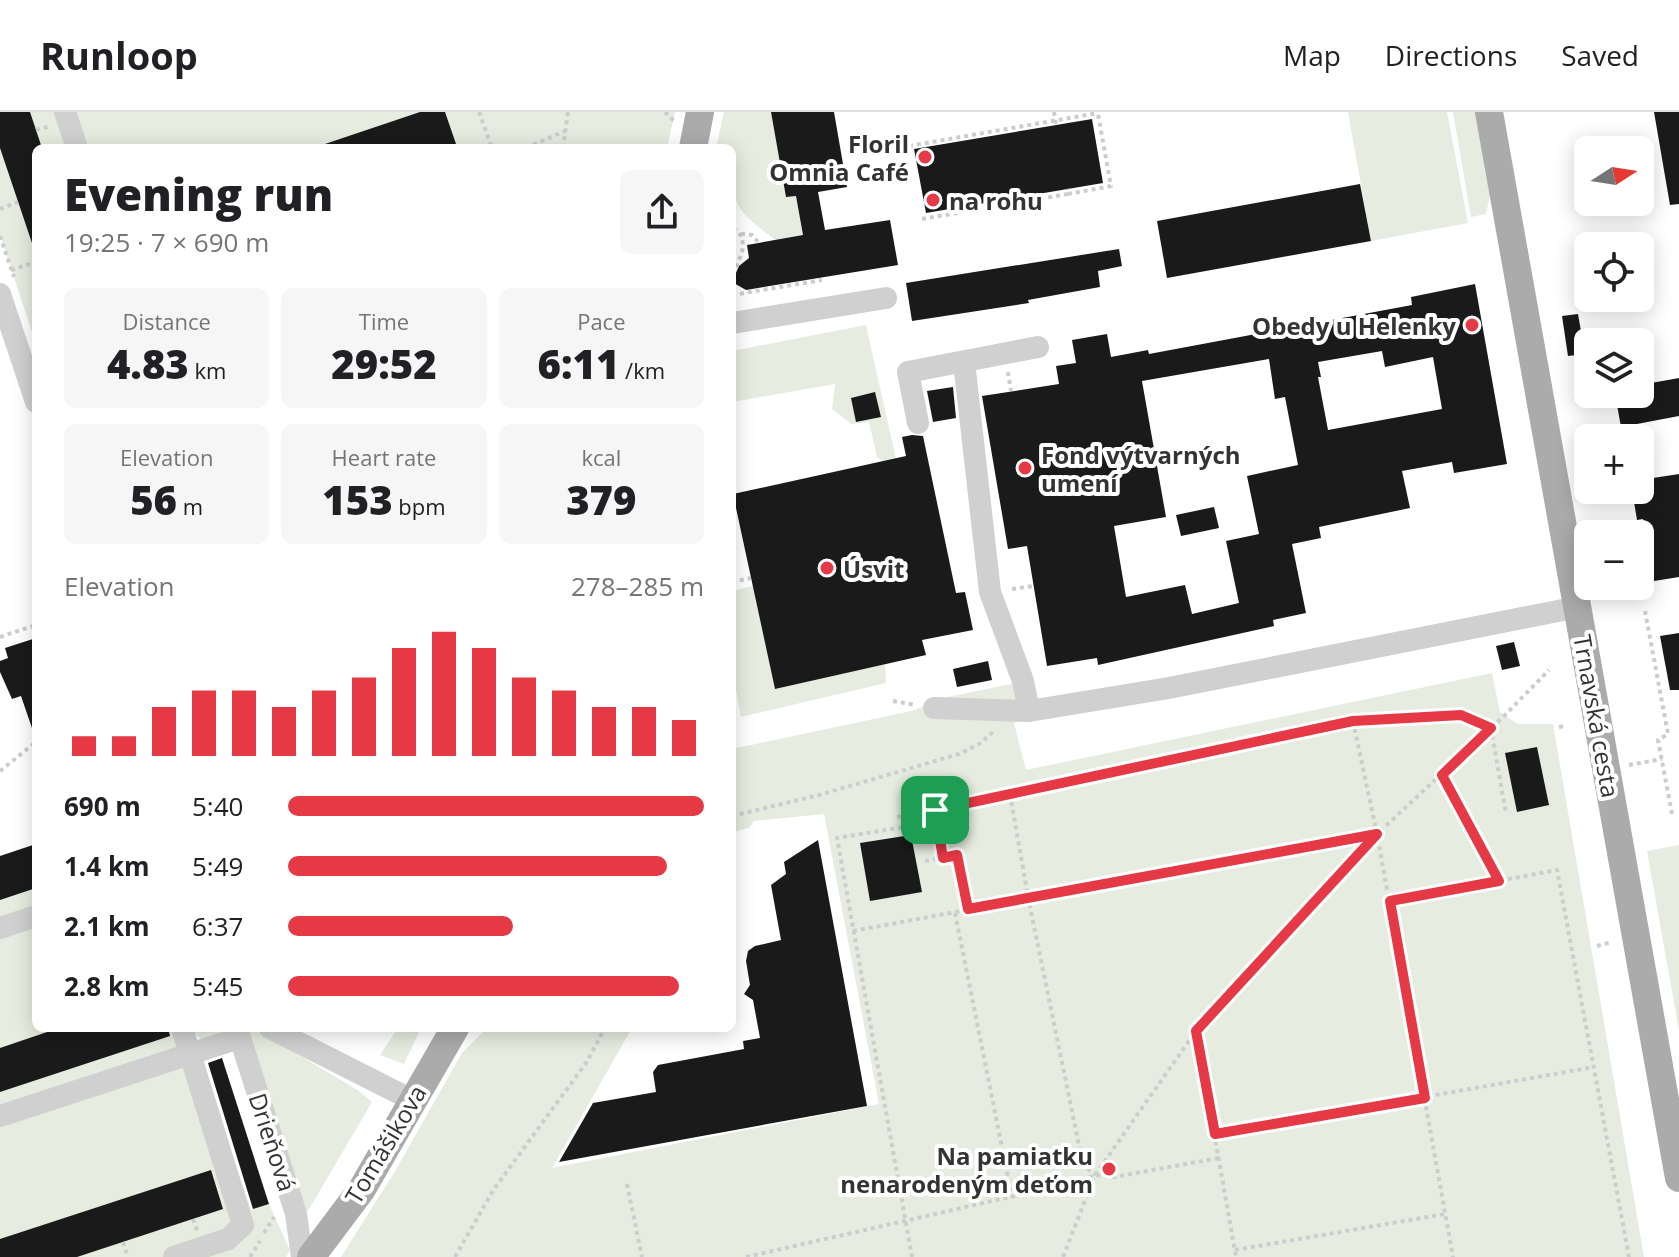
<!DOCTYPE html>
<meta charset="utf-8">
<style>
body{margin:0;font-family:"Open Sans",sans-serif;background:#f6f6f6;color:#202124;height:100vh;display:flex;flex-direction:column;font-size:30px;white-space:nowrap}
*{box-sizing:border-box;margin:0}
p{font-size:26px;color:#757577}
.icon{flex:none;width:44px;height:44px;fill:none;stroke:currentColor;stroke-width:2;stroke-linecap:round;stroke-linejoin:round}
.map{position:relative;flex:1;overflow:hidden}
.drawer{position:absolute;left:32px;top:32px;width:704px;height:888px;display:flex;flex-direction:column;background:#fff;border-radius:12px;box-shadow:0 4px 20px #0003}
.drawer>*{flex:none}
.needle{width:52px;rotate:78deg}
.tools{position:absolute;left:1574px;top:24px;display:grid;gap:16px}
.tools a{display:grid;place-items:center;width:80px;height:80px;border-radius:12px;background:#fff;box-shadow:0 4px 20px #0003;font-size:40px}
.pin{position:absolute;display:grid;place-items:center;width:68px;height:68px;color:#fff;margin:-34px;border-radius:16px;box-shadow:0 4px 12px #0006}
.round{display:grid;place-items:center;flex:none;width:84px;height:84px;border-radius:12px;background:#f6f6f6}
.summary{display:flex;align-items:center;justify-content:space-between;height:136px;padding:0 32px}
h1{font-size:44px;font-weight:800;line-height:60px}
.metrics{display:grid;grid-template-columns:repeat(3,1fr);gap:12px;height:136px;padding:8px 32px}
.metrics div{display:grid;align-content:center;border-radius:12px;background:#f6f6f6;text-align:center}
.metrics b{font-size:40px;font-weight:800}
.metrics small{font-size:22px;font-weight:400}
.metrics p{font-size:22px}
.chart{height:224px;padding:16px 32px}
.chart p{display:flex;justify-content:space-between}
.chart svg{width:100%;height:144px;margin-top:8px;stroke:#e63946;stroke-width:6}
ul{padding:0 32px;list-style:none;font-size:26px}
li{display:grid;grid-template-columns:128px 96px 1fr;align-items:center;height:60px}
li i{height:20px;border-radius:10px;background:#e63946}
header{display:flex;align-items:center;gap:48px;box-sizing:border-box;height:112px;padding:0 40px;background:#fff;border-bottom:2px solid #e0e0e0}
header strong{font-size:38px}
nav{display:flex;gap:44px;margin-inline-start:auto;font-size:28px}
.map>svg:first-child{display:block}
.green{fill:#e6ecdf}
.building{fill:#1a1a1a;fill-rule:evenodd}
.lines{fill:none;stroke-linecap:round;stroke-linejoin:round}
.path{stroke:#cdcdcd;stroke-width:4;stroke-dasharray:4 4;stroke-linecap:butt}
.minor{stroke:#d0d0d0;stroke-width:22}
.major{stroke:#ababab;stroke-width:28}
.route-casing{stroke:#fff;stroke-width:16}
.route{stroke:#e63946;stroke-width:10}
.poi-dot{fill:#e63946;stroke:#fff;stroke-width:3}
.labels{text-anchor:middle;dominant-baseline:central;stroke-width:8;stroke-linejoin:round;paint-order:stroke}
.poi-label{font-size:24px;font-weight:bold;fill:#333;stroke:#fff;text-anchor:end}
.street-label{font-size:24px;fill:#333;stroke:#fff}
</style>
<header>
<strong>Runloop</strong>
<nav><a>Map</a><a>Directions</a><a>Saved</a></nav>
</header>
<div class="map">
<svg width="1679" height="1145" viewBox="0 0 1679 1145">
<rect width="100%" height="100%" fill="#fff"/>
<g class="green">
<path d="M0,0H65L77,36H36V232L0,123Z"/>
<path d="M71,0H675L667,36H83Z"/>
<path d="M724,0H771L786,85L796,84L803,123L776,128C730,95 732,90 732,36H716Z"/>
<path d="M1348,0H1447L1468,111L1371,129Z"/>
<path d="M1453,0H1475L1490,83L1486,102L1471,105Z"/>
<path d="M866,213L920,455L883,349L877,345L869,310L851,312L832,297L835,272L732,290V239Z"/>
<path d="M753,474L775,577L885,552L886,571L741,605L735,573H732V479Z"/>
<path d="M1492,561L1500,600L1518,612H1553L1644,1145H341L394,1061L462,941L487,916H632L552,1056L879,992L824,702L754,709L749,716L737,719L732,724V637L911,599L948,585L1021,570L1027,607L1014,611L1026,658Z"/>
<path d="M36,732V916H219L221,922L203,928L190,919L251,1098L269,1092L290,1138L286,1145H0V744Z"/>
<path d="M1679,733V919L1647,739Z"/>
<path d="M250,916H254L359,979L372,990L308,1099L302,1095L246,924Z"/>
<path d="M398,916H421L404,952L380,943Z"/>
</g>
<g class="building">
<path d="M0,0H30L42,36H36V134H33L0,36Z"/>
<path d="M420,0H445L456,32L443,36H322V33Z"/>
<path d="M771,0H834L847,75L818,80L825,118L890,108L898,153L746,178L732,170L739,154L749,146L747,133L803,123L796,84L786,85Z"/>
<path d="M1654,0H1679V92L1670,93Z"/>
<path d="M1092,7L1103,71L926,101L914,37Z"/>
<path d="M1360,72L1371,129L1167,166L1157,109Z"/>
<path d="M1119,137L1122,154L1098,159L1100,175L1028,188L1029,191L912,209L906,171Z"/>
<path d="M1475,172L1507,352L1454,361L1452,350L1402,359L1410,396L1319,415L1321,426L1292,432L1306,501L1273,508L1274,514L1098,553L1097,546L1047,554L1027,434L1008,437L982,284L1059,272L1056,254L1076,251L1072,228L1107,222L1111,245L1148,238L1149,242L1412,193L1411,185ZM1382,239L1385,255L1433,245L1442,297L1328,318L1318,265H1321L1318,250ZM1269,247L1275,287L1285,285L1298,353L1247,364L1259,422L1226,429L1239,491L1192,502L1185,473L1126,485L1114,414L1166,405L1142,269Z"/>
<path d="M1578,202L1585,242L1568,244L1562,204Z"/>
<path d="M1679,266V304L1621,315L1615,282H1640V273Z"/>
<path d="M953,275L956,306L933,310L927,279Z"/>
<path d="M875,280L881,305L856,310L851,286Z"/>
<path d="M912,323L923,324L956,481L965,480L973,518L922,528L926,543L775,577L733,382L906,344L902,325Z"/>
<path d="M1679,362V465L1654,469L1643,407L1637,408L1632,378H1640V368Z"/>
<path d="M1214,395L1219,416L1181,424L1176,403Z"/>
<path d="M1679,521V578H1670L1660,524Z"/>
<path d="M36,526V618L33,619L21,584L12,587L0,560V549L8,546L5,536Z"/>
<path d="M1514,530L1520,554L1502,558L1496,534Z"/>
<path d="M988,549L992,568L957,575L953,557Z"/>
<path d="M1537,635L1549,693L1517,700L1505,641Z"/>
<path d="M911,723L922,780L870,789L860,731Z"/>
<path d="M818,728L867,994L559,1050L593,991L656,980L653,960L658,953L744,937L743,929L760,926L753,888L744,882L750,873L746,849L748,839L755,834L781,828L771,773L786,762L784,750Z"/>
<path d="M36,732V776L0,788V744Z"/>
<path d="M59,916H168L170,924L0,980V936Z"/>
<path d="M222,946L269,1092L253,1097L208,951Z"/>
<path d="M211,1058L223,1097L77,1145H0V1127Z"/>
</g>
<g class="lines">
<g class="path">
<path d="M479,0L492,36"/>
<path d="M665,0L675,10"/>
<path d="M1054,0L1056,12"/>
<path d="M36,18L50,14"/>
<path d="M909,34L1098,1"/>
<path d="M526,36L565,19"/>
<path d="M563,36L568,0"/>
<path d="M1068,82L1111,74L1098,2"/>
<path d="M0,97L18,90"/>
<path d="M922,107L1068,82L1067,77"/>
<path d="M741,122L752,123L759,131"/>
<path d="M0,124L14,165"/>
<path d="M11,158L36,150"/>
<path d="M732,162C740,146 749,133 737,117"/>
<path d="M732,183L822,168"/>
<path d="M1008,260L1011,279"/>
<path d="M732,470L751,466"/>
<path d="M1012,477L1033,474"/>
<path d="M1645,499L1668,622L1658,628L1672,702"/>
<path d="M0,525L36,513"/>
<path d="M893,589L916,593"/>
<path d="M1353,609L1377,722L1453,1145"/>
<path d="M1559,615L1565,614"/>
<path d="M1629,653L1662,647"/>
<path d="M0,659L36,630"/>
<path d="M1442,663L1499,769"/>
<path d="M1010,682L1028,785L1083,1053L1095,1063"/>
<path d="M935,698L1353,609L1461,603L1491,616L1506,702"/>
<path d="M732,704L819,683L959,642L981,631L994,619"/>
<path d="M897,705L935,698L943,746"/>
<path d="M910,714L837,726L912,1145"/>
<path d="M925,749L957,743L968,797"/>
<path d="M1390,789L1557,758L1629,1145"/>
<path d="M955,801L1012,1085"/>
<path d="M853,819L1377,722"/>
<path d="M1597,834L1612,830"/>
<path d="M1196,919L1236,1145"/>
<path d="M1215,1022L1594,955"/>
<path d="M627,1072L642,1145"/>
<path d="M193,1107L197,1118"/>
<path d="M264,1121L274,1105"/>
<path d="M123,1130L128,1145"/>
<path d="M1235,1138L1445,1102"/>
<path d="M250,1145L260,1129"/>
<path d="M455,1145L494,1077L586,951L605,916"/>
<path d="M746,1145L1080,1069L1095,1063L1114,1065L1219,1046"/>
<path d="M1063,1145L1095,1063L1196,919L1377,722L1505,603L1549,558"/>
</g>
<g class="minor">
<path d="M65,0L77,36"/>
<path d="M0,182L36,290"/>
<path d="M732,211L886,186"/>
<path d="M964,250L990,480L1023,569L1029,599"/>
<path d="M918,311L908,260L1038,235"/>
<path d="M934,596L1029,599L1169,576L1578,495"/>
<path d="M0,816L36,804"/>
<path d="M237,916L296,1102L302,1145"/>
<path d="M270,916L412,988"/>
<path d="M0,1004L239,926"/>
<path d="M174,1145L228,1127L243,1113L182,916"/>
</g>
<g class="major">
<path d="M1489,0L1679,1066"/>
<path d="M693,36L700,0"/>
<path d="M311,1145L362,1077L455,916"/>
</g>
</g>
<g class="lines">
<defs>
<path id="route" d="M1461,603L1491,616L1442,663L1499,769L1390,789L1425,986L1215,1022L1196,919L1377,722L968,797L957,743L943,746L935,698L1353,609Z"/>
</defs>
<use href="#route" class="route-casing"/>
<use href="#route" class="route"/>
</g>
<g class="poi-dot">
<circle cx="925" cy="45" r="8"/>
<circle cx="933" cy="88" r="8"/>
<circle cx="1472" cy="213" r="8"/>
<circle cx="1025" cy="356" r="8"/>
<circle cx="827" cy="456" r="8"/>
<circle cx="1109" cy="1057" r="8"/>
</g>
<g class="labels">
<g class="poi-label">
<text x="909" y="31">Floril<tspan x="909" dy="28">Omnia Café</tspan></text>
<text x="949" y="88" text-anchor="start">na rohu</text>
<text x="1456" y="213">Obedy u Helenky</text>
<text x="1041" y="342" text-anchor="start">Fond výtvarných<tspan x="1041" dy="28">umení</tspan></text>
<text x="843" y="456" text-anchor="start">Úsvit</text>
<text x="1093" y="1043">Na pamiatku<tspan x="1093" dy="28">nenarodeným deťom</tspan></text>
</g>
<g class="street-label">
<text transform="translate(1597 604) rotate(80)">Trnavská cesta</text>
<text transform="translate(273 1030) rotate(72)">Drieňová</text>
<text transform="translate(385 1032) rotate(-59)">Tomášikova</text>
</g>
</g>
</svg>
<div class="tools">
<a><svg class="needle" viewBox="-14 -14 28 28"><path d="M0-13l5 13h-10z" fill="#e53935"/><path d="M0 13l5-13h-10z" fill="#757577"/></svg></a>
<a><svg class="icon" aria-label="locate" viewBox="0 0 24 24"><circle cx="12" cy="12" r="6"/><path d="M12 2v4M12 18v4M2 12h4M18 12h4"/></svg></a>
<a><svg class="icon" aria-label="layers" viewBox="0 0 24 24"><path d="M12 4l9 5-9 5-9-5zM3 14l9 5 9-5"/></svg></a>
<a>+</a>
<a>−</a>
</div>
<div class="pin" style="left:935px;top:698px;background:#1e9e55"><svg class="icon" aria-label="arrive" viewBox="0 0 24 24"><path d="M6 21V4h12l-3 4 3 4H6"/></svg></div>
<section class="drawer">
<div class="summary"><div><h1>Evening run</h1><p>19:25 · 7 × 690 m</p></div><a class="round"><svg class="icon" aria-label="share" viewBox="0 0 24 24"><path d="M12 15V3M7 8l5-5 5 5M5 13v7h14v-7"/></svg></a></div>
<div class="metrics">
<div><p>Distance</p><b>4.83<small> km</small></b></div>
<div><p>Time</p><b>29:52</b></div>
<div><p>Pace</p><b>6:11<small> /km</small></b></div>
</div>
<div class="metrics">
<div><p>Elevation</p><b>56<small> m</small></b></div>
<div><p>Heart rate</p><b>153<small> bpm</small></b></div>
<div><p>kcal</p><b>379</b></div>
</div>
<div class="chart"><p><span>Elevation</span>278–285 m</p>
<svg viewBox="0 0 160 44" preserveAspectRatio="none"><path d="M5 44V38M15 44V38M25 44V29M35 44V24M45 44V24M55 44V29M65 44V24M75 44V20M85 44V11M95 44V6M105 44V11M115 44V20M125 44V24M135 44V29M145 44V29M155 44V33"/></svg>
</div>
<ul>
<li><b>690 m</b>5:40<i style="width:100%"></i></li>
<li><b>1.4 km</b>5:49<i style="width:91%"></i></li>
<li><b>2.1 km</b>6:37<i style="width:54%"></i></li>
<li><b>2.8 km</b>5:45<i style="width:94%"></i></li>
</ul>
</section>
</div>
